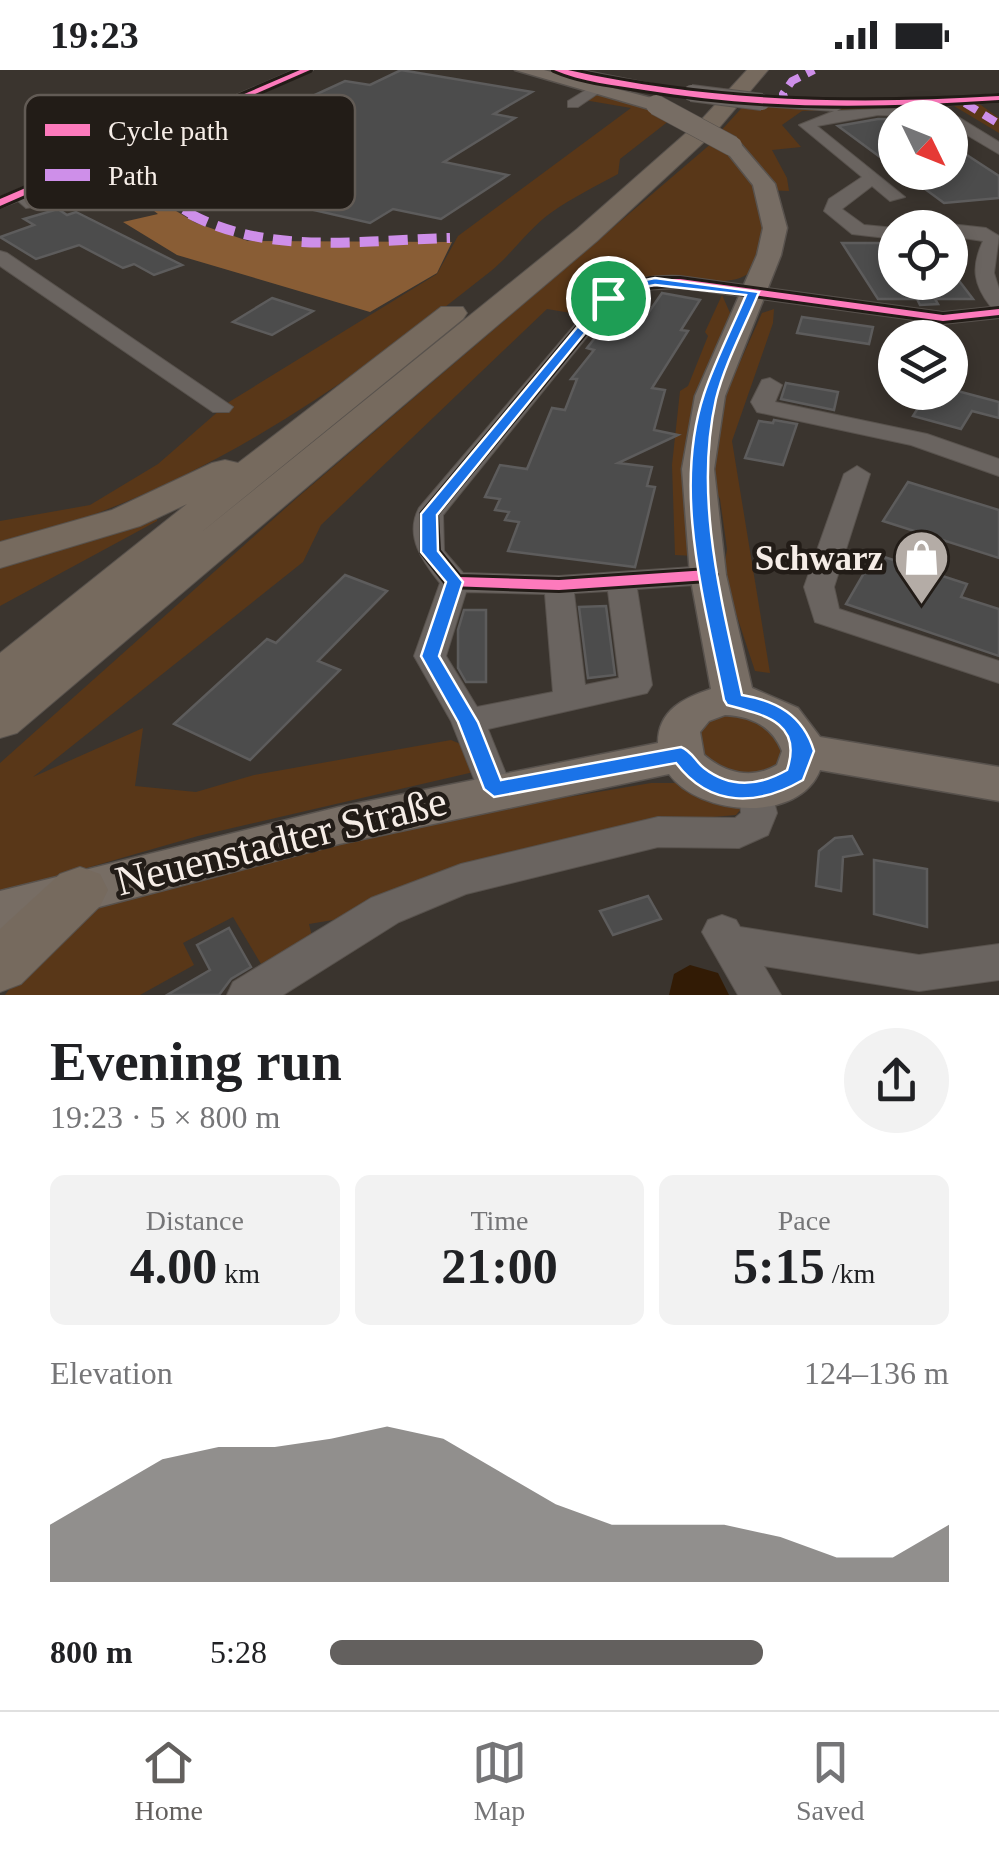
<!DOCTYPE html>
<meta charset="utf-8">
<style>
body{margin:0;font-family:"Times New Roman",serif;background:#f2f2f2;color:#202124;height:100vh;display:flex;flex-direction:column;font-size:38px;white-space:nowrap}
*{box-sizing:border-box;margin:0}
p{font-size:32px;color:#757577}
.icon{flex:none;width:55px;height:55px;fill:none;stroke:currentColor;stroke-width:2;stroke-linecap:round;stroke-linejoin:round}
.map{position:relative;height:925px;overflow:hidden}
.drawer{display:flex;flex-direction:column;background:#fff;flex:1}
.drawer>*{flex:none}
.needle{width:65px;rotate:133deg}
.tools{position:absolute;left:878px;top:30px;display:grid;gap:20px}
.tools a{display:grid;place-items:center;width:90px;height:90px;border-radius:50%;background:#fff;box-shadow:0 5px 15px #0003;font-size:50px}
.pin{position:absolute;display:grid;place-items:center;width:85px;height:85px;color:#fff;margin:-42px;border:5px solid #fff;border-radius:50%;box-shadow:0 2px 10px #0007}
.round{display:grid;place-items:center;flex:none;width:105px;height:105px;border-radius:52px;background:#f2f2f2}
.summary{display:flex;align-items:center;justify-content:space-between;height:170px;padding:0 50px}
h1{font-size:55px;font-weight:800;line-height:75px}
.stats{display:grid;grid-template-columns:repeat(3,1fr);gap:15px;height:170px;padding:10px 50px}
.stats div{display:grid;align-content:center;border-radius:15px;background:#f2f2f2;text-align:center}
.stats b{font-size:50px;font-weight:800}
.stats small{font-size:28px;font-weight:400}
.stats p{font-size:28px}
.chart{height:280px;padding:20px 50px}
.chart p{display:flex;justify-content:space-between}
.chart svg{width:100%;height:180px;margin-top:10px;fill:#63605e;opacity:.7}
ul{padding:0 50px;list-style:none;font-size:32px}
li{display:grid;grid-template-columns:160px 120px 1fr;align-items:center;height:75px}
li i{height:25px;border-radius:12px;background:#63605e}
.status{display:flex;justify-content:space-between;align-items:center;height:70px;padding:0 50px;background:#fff;direction:ltr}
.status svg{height:28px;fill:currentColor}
.tabs{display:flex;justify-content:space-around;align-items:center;height:140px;border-top:2px solid #e0e0e0;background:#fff;font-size:28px;color:#757577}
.tabs a{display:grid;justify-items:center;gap:5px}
.tabs .selected{color:#63605e}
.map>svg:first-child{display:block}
.green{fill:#593718}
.forest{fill:#895d35}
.water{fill:#321b05}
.building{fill:#4c4c4c;stroke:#5d5c5c;stroke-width:2.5}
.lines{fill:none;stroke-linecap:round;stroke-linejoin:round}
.minor-casing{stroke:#58524d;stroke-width:2}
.major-casing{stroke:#58524d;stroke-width:3}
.highway-casing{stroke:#58524d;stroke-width:2}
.minor{fill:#6a6460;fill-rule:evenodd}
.major{fill:#776d64;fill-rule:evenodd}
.highway{fill:#766a5e;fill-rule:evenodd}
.minor-bridge-casing{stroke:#58524d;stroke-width:18;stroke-linecap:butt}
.major-bridge-casing{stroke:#58524d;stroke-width:21;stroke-linecap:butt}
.minor-bridge{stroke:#6a6460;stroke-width:16}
.major-bridge{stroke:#776d64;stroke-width:20}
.quiet-far1{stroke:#ce8fe9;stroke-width:8;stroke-dasharray:14 8;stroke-linecap:butt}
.quiet{stroke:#ce8fe9;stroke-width:10;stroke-dasharray:19 10;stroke-linecap:butt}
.cycleway-casing{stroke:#221c17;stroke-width:6}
.cycleway{fill:#fd7abc;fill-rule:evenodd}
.route{fill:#1a73e8;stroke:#fff;stroke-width:2.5;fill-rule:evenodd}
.labels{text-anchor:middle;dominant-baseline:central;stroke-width:9;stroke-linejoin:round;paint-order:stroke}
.poi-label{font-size:35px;font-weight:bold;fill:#f6ede7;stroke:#221c17;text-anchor:end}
.near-street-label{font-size:42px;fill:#f6ede7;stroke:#221c17}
.key{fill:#221c17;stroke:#625b55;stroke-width:2.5}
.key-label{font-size:28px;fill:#f6ede7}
</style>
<div class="status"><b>19:23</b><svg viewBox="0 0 49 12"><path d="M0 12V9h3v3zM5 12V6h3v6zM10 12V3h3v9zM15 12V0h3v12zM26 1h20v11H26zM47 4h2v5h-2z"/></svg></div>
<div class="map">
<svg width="999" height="925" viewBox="0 0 999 925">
<rect width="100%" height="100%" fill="#3a342e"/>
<g class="green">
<path d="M598,21L635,30L670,50L620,89L618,104C596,116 572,128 552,142C529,158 513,183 491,201C344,318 185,429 0,473V451L90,435L158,394L229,332L437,204L458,166L631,38L584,30Z"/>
<path d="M749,30L839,37L962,31L978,33L999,48V63L954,36L802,41L782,55L801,77L772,80L787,108L789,121L767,120L717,65Z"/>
<path d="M713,72C759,106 776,147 750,202C725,225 651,196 613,214C599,220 588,235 577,244L547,239L321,455L303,492L33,707L143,658L135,716L196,722L254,705L451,670L470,678L478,701L198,766L0,823V693L298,427Z"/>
<path d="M722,225L731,245L694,486L675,485L672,395L680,321L688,316L708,266L705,262Z"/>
<path d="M774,239L773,253L732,371L770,603L755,601L723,504L727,479L720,429L710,410L723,330L762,243Z"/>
<path d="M158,442L157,451L0,536V496L88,472Z"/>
<path d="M774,641L788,711L711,713L687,645Z"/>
<path d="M651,713H684L735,732L741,739L736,745L690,749L363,845L309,854L312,866L261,894L233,847L183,873L194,895L140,925H5L34,885L107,831L433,750Z"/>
</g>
<path class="forest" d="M143,121L196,153L248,171L452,172L437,203L370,242L177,185L123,152L158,144L132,124Z"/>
<path class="water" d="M690,895L718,903L729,925H669L674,904Z"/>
<g class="building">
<path d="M401,0L532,22L494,44L515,48L444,92L508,105L441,149L393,139L370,153L132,98L237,50L254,53L345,11L370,15Z"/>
<path d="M878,49H895V98L838,56Z"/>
<path d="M950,74L999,106V128L944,133L902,102H950Z"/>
<path d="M58,139L67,145L76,142L182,195L154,205L134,194L123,198L79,175L36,189L0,167L34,155L24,149Z"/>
<path d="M842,173H895V212H960L973,229H935L938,234L920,235L917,229H878Z"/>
<path d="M662,223L700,230L681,260L688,261L652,318L665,320L654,360L678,365L618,393L652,397L647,416L655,417L635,497L508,481L519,452L505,450L509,442L495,440L500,429L485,427L500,395L527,399L552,338L565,340L577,309H571L594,280L587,278L611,247L642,252Z"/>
<path d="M272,228L313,241L272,265L233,252Z"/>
<path d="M802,247L873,257L869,274L797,263Z"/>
<path d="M786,313L838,322L834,340L781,329Z"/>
<path d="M950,319L999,332V348L972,341L961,359L913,346L928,322H950Z"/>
<path d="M774,350L797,354L783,395L745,388L759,351L773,353Z"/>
<path d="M908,412L999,440V488L883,451Z"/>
<path d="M875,484L967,514L961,527L999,539V586L846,534Z"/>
<path d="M345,505L387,521L318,591L340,600L250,690L174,654L267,569L276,573Z"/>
<path d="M606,536L615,605L588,608L579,537Z"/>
<path d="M464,540H486V612H466L458,598V560Z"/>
<path d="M852,766L862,784L843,787L841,821L816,816L819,781L835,768Z"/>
<path d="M874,790L927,799V857L874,844Z"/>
<path d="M648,826L661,849L613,865L600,841Z"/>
<path d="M229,858L251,897L231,909L219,925H167L210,900L197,875Z"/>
</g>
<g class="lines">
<defs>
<g id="minor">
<path d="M294,0H313L27,128L146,112L152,113V121L26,138L18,131L0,138V127Z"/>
<path d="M551,0H582L698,23L691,27Z"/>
<path d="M594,15L606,18L578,37H568V31Z"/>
<path d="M999,24V32L923,37L955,45L999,72V84L950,55V48L878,45L817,56L905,127L890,131L872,116L842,139L864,155L895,158V169L852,164L824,141L829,129L862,107L799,55L834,41L762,36L755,32L762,28L835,33L842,37L837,41L922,37L916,33L918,30Z"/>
<path d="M950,154L986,158L999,166L994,203L999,219V248L943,254L680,218L642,220L615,232L443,445L444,481L463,503L559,506L708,496L718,499L722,505L718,511L708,514L637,519L652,615L647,623L488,659L512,719L506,729L494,733L482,729L451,651L414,586L440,513C423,492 404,466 419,438L601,224C626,209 651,205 680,206L943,242L991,237C973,214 971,197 983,171L950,166V158H943ZM608,521L619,608L585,615L574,523ZM466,522L545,524L553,622L477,637L446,586Z"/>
<path d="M0,181L7,183L233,337L229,342H213L0,196Z"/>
<path d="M770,308L782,315L775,332L927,364L999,389V406L911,375L757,342L751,332L762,310Z"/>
<path d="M857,396L870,404L834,517L839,539L999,591V613L815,552L804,517L844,404Z"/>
<path d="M757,708L769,712L777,743L768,765L739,778L658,777L466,824L399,852L283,925H227L233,912L371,828L461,794L658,747L735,748L741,743L739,722L745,712Z"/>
<path d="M722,845L736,850L740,857L919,885L999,874V910L919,921L764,896L781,925H738L702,862L708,850Z"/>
</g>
<g id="major">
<path d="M515,0H544L663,31L665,35L656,41Z"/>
<path d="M732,70L739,72L775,114L787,158L781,185L725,326L714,399L726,505L752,618L798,638L820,667L999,697V731L820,700C799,754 699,746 669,704L339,774L0,863V821L339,737L658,673C658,640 684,628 711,619L690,505L682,399L695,326L757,185L763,158L753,115L722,76ZM725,645C751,646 772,656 782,681L777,695C752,710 725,703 704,685L700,662L709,651Z"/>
</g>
<g id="highway">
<path d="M747,0H768L718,59L597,171L17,663L0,668V583L187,434L140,456L0,498V472L112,440L212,393L225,390L238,393L441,237H463L467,243L463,249L198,465L577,159L702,49Z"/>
<path d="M80,797L100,804L108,820L100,836L21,914L0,922V859L60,804Z"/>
</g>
</defs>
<use href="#minor" class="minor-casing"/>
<use href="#major" class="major-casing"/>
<use href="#highway" class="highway-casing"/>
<use href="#minor" class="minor"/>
<use href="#major" class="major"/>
<use href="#highway" class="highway"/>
<defs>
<path id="minor-bridge" d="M691,23L762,32"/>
<path id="major-bridge" d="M656,35L732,76"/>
</defs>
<use href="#minor-bridge" class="minor-bridge-casing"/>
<use href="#major-bridge" class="major-bridge-casing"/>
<use href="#minor-bridge" class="minor-bridge"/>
<use href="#major-bridge" class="major-bridge"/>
<g class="quiet-far1">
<path d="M965,33L999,54"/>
<path d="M787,35L783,24L792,11L814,0"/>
<path d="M146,117L195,147"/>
</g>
<path class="quiet" d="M190,144C270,186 363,170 450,168"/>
<defs>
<g id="cycleway">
<path d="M300,0H310L0,136V129Z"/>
<path d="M554,0H568C711,32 853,35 999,26V30C880,38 762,40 644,20C615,15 581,12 554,0Z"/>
<path d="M651,209H680L943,245L999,239V245L943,251L680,215C655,215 634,217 612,230L436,444L438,481L459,507L559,510L708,500L716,505L708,510L559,520L449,516L422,482V444L604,226L622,216Z"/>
</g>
</defs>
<use href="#cycleway" class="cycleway-casing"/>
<use href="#cycleway" class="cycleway"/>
</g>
<path class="route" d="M655,208L759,222C745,256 725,293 716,329C694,427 721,528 742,625C777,631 803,645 814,681L803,710C758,736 710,738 676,693L494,727L484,719L458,652L421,586L446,512L421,482V444L604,225L620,215ZM655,215L746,225C732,258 715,291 704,324C672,421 705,533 724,630L727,635C764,645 803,652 787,700C759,716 731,719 704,698C695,691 692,681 681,677L501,710L478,652L439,586L463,512L438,481L437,445L612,230L628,220Z"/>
<defs>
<symbol id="shop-pin" viewBox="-11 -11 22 30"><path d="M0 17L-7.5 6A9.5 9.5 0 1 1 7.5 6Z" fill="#b4aca6" stroke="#221c17"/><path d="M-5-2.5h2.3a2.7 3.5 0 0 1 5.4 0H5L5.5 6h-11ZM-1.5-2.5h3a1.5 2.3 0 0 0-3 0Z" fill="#fff"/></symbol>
</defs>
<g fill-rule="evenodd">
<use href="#shop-pin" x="890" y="456" width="63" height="86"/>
</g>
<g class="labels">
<g class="poi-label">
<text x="883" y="488">Schwarz</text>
</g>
<g class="near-street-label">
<text transform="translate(281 771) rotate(-14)">Neuenstadter Straße</text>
</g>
</g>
<rect x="25" y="25" width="330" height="115" rx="15" class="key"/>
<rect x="45" y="54" width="45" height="12" fill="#fd7abc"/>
<rect x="45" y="99" width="45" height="12" fill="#ce8fe9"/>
<g class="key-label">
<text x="108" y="70">Cycle path</text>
<text x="108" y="115">Path</text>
</g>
</svg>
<div class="tools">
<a><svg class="needle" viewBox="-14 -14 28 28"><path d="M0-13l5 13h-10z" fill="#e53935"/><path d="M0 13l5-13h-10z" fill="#757577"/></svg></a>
<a><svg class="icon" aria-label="locate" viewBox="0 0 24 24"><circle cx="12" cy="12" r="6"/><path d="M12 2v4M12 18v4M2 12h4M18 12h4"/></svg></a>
<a><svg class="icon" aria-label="layers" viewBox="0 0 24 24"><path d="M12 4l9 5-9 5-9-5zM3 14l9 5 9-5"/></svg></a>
</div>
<div class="pin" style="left:608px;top:228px;background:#1e9e55"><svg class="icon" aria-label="arrive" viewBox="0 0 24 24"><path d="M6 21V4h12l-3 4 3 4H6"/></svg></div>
</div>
<section class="drawer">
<div class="summary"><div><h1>Evening run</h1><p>19:23 · 5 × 800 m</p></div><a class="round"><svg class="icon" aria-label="share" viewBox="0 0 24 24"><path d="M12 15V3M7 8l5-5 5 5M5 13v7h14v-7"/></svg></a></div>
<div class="stats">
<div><p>Distance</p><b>4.00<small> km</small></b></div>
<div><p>Time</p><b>21:00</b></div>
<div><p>Pace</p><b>5:15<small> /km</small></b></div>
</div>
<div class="chart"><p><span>Elevation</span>124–136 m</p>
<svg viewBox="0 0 160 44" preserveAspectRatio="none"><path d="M0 44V30L10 22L20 14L30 11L40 11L50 9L60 6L70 9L80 17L90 25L100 30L110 30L120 30L130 33L140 38L150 38L160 30V44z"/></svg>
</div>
<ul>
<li><b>800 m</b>5:28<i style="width:70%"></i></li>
</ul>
</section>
<nav class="tabs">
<a class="selected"><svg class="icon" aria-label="home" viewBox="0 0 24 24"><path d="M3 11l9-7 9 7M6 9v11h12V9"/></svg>Home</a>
<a><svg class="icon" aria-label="map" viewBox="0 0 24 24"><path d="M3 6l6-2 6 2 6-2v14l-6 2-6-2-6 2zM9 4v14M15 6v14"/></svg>Map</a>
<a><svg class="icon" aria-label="saved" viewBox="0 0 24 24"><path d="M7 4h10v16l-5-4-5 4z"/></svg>Saved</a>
</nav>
